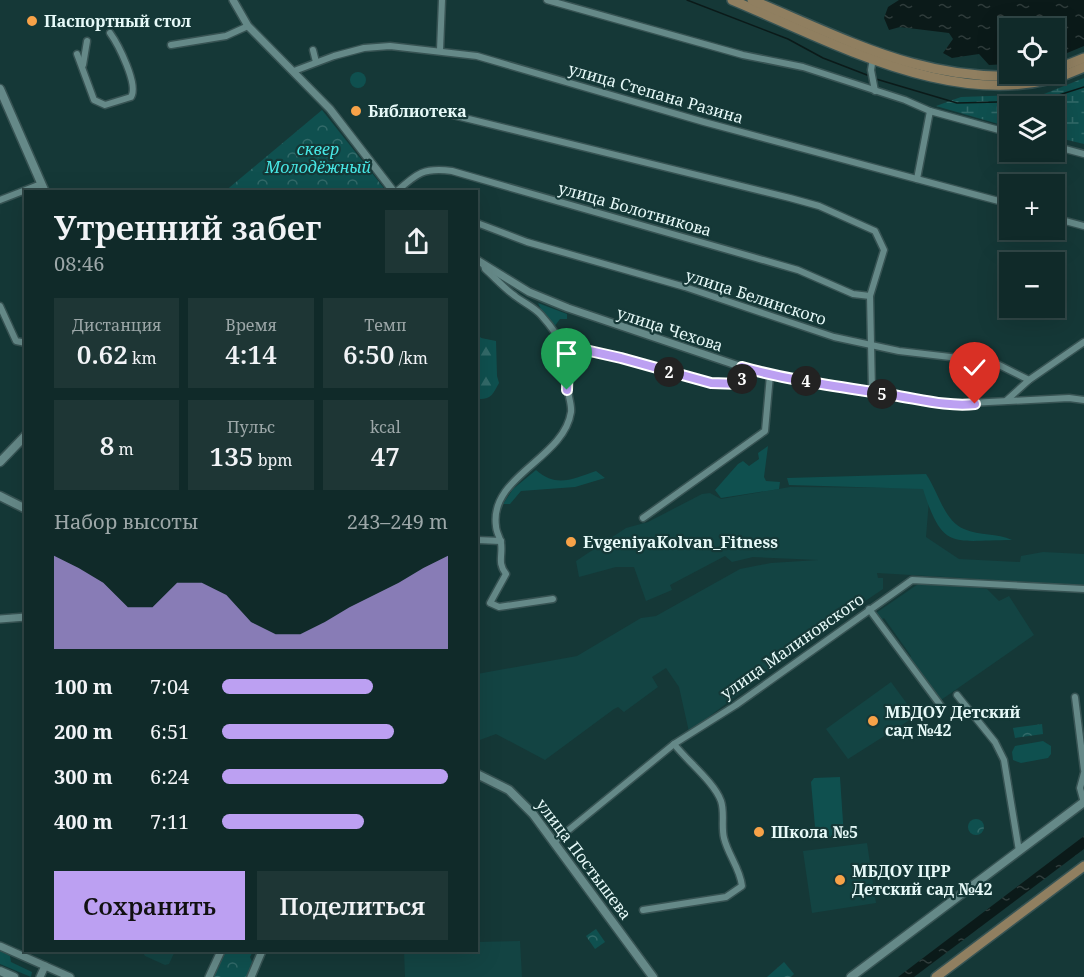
<!DOCTYPE html>
<html lang="ru">
<meta charset="utf-8">
<style>
body{margin:0;font-family:"Noto Serif",serif;background:#1e3635;color:#f1f3f6;height:100vh;display:flex;flex-direction:column;font-size:22px;white-space:nowrap}
*{box-sizing:border-box;margin:0}
p{font-size:20px;color:#9ca7a8}
.icon{flex:none;width:33px;height:33px;fill:none;stroke:currentColor;stroke-width:2;stroke-linecap:round;stroke-linejoin:round}
.map{position:relative;flex:1;overflow:hidden}
.drawer{position:absolute;left:24px;top:190px;width:454px;height:762px;display:flex;flex-direction:column;background:#102a29;border-radius:0px;box-shadow:0 6px 24px #0002,0 0 0 2px #304646}
.drawer>*{flex:none}
.tools{position:absolute;left:999px;top:18px;display:grid;gap:12px}
.tools a{display:grid;place-items:center;width:66px;height:66px;border-radius:0px;background:#102a29;box-shadow:0 6px 24px #0002,0 0 0 2px #304646;font-size:30px}
.pin{position:absolute;display:grid;place-items:center;width:51px;height:51px;color:#fff;margin:-62px -26px;border-radius:50% 50% 50% 0;rotate:-45deg;box-shadow:0 0 6px #0007}
.pin .icon{rotate:45deg}
.km{position:absolute;width:30px;height:30px;margin:-15px;border-radius:50%;background:#222;color:#fff;font-size:16px;line-height:30px;text-align:center}
.round{display:grid;place-items:center;flex:none;width:63px;height:63px;border-radius:0px;background:#1e3635}
.headline{display:flex;align-items:center;justify-content:space-between;height:102px;padding:0 30px}
h1{font-size:33px;font-weight:600;line-height:45px}
.stats{display:grid;grid-template-columns:repeat(3,1fr);gap:9px;height:102px;padding:6px 30px}
.stats div{display:grid;align-content:center;border-radius:0px;background:#1e3635;text-align:center}
.stats b{font-size:26px;font-weight:600}
.stats small{font-size:16px;font-weight:400}
.stats p{font-size:16px}
.chart{height:168px;padding:12px 30px}
.chart p{display:flex;justify-content:space-between}
.chart svg{width:100%;height:108px;margin-top:6px;fill:#bca0f2;opacity:.7}
.cta{display:flex;gap:12px;margin-top:auto;padding:12px 30px}
.cta a{flex:1;height:69px;border-radius:0px;background:#bca0f2;color:#111;font-size:24px;font-weight:600;line-height:69px;text-align:center}
.cta a+a{background:#1e3635;color:#f1f3f6}
ul{padding:0 30px;list-style:none;font-size:20px}
li{display:grid;grid-template-columns:96px 72px 1fr;align-items:center;height:45px}
li i{height:15px;border-radius:8px;background:#bca0f2}
.map>svg:first-child{display:block}
.built{fill:#134443}
.grass{fill:#0f504f}
.forest{fill:url(#forest-firs)}
.wetland{fill:url(#wetland-marsh)}
.park{fill:url(#park-crowns)}
.water{fill:url(#water-ripples)}
.lines{fill:none;stroke-linecap:round;stroke-linejoin:round}
.stream{stroke:#0b1a19;stroke-width:1.5}
.minor-casing{stroke:#375353;stroke-width:9}
.tertiary-casing{stroke:#375353;stroke-width:10}
.secondary-casing{stroke:#375353;stroke-width:11}
.primary-casing{stroke:#375353;stroke-width:12}
.minor{stroke:#658988;stroke-width:6}
.tertiary{stroke:#658988;stroke-width:7}
.secondary{stroke:#658988;stroke-width:8}
.primary{stroke:#907f60;stroke-width:9}
.route-casing{stroke:#fff;stroke-width:12}
.route{stroke:#bca0f2;stroke-width:8}
.poi-dot{fill:#f7a248;stroke:#153837;stroke-width:2}
.labels{text-anchor:middle;dominant-baseline:central;stroke-width:4.5;stroke-linejoin:round;paint-order:stroke}
.poi-label{font-size:16px;font-weight:bold;fill:#e6f9f8;stroke:#153837;text-anchor:start}
.street-label{font-size:16px;fill:#e6f9f8;stroke:#153837}
.park-label{font-size:16px;font-style:italic;fill:#47e6e4;stroke:#153837}
</style>
<div class="map">
<svg width="1084" height="977" viewBox="0 0 1084 977">
<defs>
<pattern id="forest-firs" width="22" height="20" patternUnits="userSpaceOnUse" patternTransform="scale(1.5)"><rect width="22" height="20" fill="#0f504f"/><path d="M5 1l3.5 6h-7zM16 11l3.5 6h-7z" fill="#326a69"/></pattern>
<pattern id="wetland-marsh" width="20" height="14" patternUnits="userSpaceOnUse" patternTransform="scale(1.5)"><rect width="20" height="14" fill="#0f504f"/><path d="M1 5h8M5 5V1M11 12h8M15 12V8" fill="none" stroke="#326a69"/></pattern>
<pattern id="park-crowns" width="20" height="18" patternUnits="userSpaceOnUse" patternTransform="scale(1.5)"><rect width="20" height="18" fill="#0f504f"/><path d="M2 6a3 3 0 1 1 6 0M12 15a3 3 0 1 1 6 0" fill="none" stroke="#326a69"/></pattern>
<pattern id="water-ripples" width="26" height="14" patternUnits="userSpaceOnUse" patternTransform="scale(1.5)"><rect width="26" height="14" fill="#0b1a19"/><path d="M2 4q2-2 4 0t4 0M15 11q2-2 4 0t4 0" fill="none" stroke="#2f3c3b"/></pattern>
</defs>
<rect width="100%" height="100%" fill="#153837"/>
<g class="built">
<path d="M790,487L930,488L926,537L959,559L1020,562L1021,556L1043,552L1084,554V585L877,573L878,578H883V589L824,629L689,732L679,687L666,668L652,677L658,687L624,712L618,707L614,709L545,760L496,734L477,741V674L577,656L641,618L656,616L740,569L771,563L818,560L753,557L732,562L725,556L670,585L672,590L646,601L634,567H616L579,577L576,561L626,528L648,522L702,494L710,493L721,499Z"/>
<path d="M928,581L987,589L999,601L1009,596L1034,635L941,700L909,658L911,656L884,618L881,620L876,613L921,582Z"/>
<path d="M891,682L916,716L848,759L826,729Z"/>
<path d="M867,843L876,903L812,913L803,851Z"/>
<path d="M520,941L522,977H405L404,951H477V942Z"/>
<path d="M142,951H175L169,964L165,965L145,956Z"/>
</g>
<g class="grass">
<circle cx="358" cy="80" r="8"/>
<path d="M538,303L567,314V319H560L554,327L544,316Z"/>
<path d="M768,446L764,477L766,481L780,482L779,489L721,498L715,490L738,464L743,461L749,466L759,459L758,453Z"/>
<path d="M536,470C557,488 572,479 596,471L605,478L575,487L521,491L510,504H503L513,489Z"/>
<path d="M926,474C938,491 944,521 964,529C980,536 997,533 1012,540C953,540 943,552 923,489L789,485L787,478Z"/>
<path d="M1043,741L1051,746V754L1048,758L1021,763L1013,760L1012,752L1015,746Z"/>
<path d="M840,777L844,837L816,838L811,782L814,778Z"/>
<path d="M0,951L10,956L11,962L32,972L31,977L0,964Z"/>
</g>
<path class="forest" d="M477,333L481,338L496,341L497,376L499,383C493,394 491,400 477,399Z"/>
<path class="wetland" d="M1084,78V144L1055,137L1054,106H1010L1009,127L936,106L961,97L1044,94Z"/>
<g class="park">
<path d="M322,110L387,192H224Z"/>
<path d="M1042,724L1043,734L1015,738L1013,728Z"/>
<circle cx="976" cy="827" r="8"/>
<path d="M596,929L605,942L595,949L586,936Z"/>
<path d="M224,951H253L250,957L253,964L247,977H212Z"/>
<path d="M784,962L794,974L791,977H767Z"/>
</g>
<g class="water">
<path d="M899,0H1084V46L1055,58L1054,28H1010L1009,64L989,65L979,54L952,58L943,53L953,39L949,33L900,27L889,30L884,18L888,7Z"/>
<path d="M1084,836V849L914,977H898Z"/>
</g>
<g class="lines">
<g class="stream">
<path d="M687,0L788,39L823,58L867,75"/>
<path d="M876,79L957,103L1040,101L1084,87"/>
</g>
<defs>
<g id="minor">
<path d="M547,0L743,55L803,67L905,100L930,111L1010,133"/>
<path d="M171,45L226,36L248,26"/>
<path d="M313,50L316,62"/>
<path d="M440,50L442,0"/>
<path d="M77,54L94,100L105,105L131,97C139,85 118,44 110,33"/>
<path d="M873,58L871,70L875,91"/>
<path d="M83,65L87,41"/>
<path d="M294,71L334,56L364,48L390,46L477,56L704,122L1010,204"/>
<path d="M436,111L790,198L819,206L875,231L884,250L870,296L872,392"/>
<path d="M1054,146L1084,154"/>
<path d="M917,179L930,111"/>
<path d="M396,192C416,174 423,167 452,171L798,270L853,294L870,296"/>
<path d="M0,200L41,184"/>
<path d="M1054,218L1084,226"/>
<path d="M477,223L527,242L685,287L834,337L899,351L993,362L1029,380"/>
<path d="M484,265L485,269C495,278 504,288 515,296C524,303 534,307 541,315C564,341 568,352 568,385C567,394 572,404 571,412C564,459 489,476 496,526C496,532 500,537 501,543C503,555 497,563 506,574L490,603L499,607L553,599"/>
<path d="M0,306L16,341L26,343"/>
<path d="M563,345L621,358L711,383L740,384L742,367L770,375L950,404L1069,398L1084,400"/>
<path d="M1007,400L1029,380L1084,342"/>
<path d="M643,518L765,431L770,375"/>
<path d="M477,540L501,541"/>
<path d="M869,609L941,706"/>
<path d="M957,695L995,742L1004,760L1019,851"/>
<path d="M1075,697L1084,770"/>
<path d="M1084,803L1080,788L1084,773"/>
<path d="M554,842L674,744L736,705L912,580L1084,589"/>
<path d="M643,910L726,897L742,886C740,868 728,855 724,838C721,826 725,813 721,801C714,782 688,762 674,744"/>
</g>
<g id="tertiary">
<path d="M233,0L248,26L330,109L394,192"/>
<path d="M477,260L529,292L568,308L742,367"/>
<path d="M0,619L26,617"/>
<path d="M0,946L70,977"/>
<path d="M40,977L45,966"/>
<path d="M209,977L221,951"/>
<path d="M251,977L262,951"/>
</g>
<g id="secondary">
<path d="M0,89L45,192"/>
<path d="M0,462L26,435"/>
<path d="M0,496L26,509"/>
<path d="M477,774L509,790L533,814L653,977"/>
<path d="M0,971L14,977"/>
<path d="M851,977L1084,802"/>
</g>
<g id="primary">
<path d="M732,0C835,43 972,121 1084,67"/>
<path d="M752,0C848,40 932,87 1039,74"/>
<path d="M1054,70L1084,58"/>
<path d="M936,977L1084,866"/>
</g>
</defs>
<use href="#minor" class="minor-casing"/>
<use href="#tertiary" class="tertiary-casing"/>
<use href="#secondary" class="secondary-casing"/>
<use href="#primary" class="primary-casing"/>
<use href="#minor" class="minor"/>
<use href="#tertiary" class="tertiary"/>
<use href="#secondary" class="secondary"/>
<use href="#primary" class="primary"/>
</g>
<g class="lines">
<defs>
<path id="route" d="M567,390L568,357L563,345L621,358L711,383L740,384L742,367C791,381 842,387 892,395C919,399 947,407 975,404"/>
</defs>
<use href="#route" class="route-casing"/>
<use href="#route" class="route"/>
</g>
<g class="poi-dot">
<circle cx="32" cy="21" r="6"/>
<circle cx="356" cy="111" r="6"/>
<circle cx="571" cy="542" r="6"/>
<circle cx="873" cy="721" r="6"/>
<circle cx="759" cy="832" r="6"/>
<circle cx="840" cy="880" r="6"/>
</g>
<g class="labels">
<g class="poi-label">
<text x="44" y="21">Паспортный стол</text>
<text x="368" y="111">Библиотека</text>
<text x="583" y="542">EvgeniyaKolvan_Fitness</text>
<text x="885" y="712">МБДОУ Детский<tspan x="885" dy="18">сад №42</tspan></text>
<text x="771" y="832">Школа №5</text>
<text x="852" y="871">МБДОУ ЦРР<tspan x="852" dy="18">Детский сад №42</tspan></text>
</g>
<g class="street-label">
<text transform="translate(656 93) rotate(16)">улица Степана Разина</text>
<text transform="translate(635 209) rotate(16)">улица Болотникова</text>
<text transform="translate(756 297) rotate(18)">улица Белинского</text>
<text transform="translate(670 329) rotate(18)">улица Чехова</text>
<text transform="translate(792 646) rotate(-35)">улица Малиновского</text>
<text transform="translate(584 859) rotate(53)">улица Постышева</text>
</g>
<g class="park-label">
<text x="318" y="149">сквер<tspan x="318" dy="18">Молодёжный</tspan></text>
</g>
</g>
</svg>
<div class="tools">
<a><svg class="icon" aria-label="locate" viewBox="0 0 24 24"><circle cx="12" cy="12" r="6"/><path d="M12 2v4M12 18v4M2 12h4M18 12h4"/></svg></a>
<a><svg class="icon" aria-label="layers" viewBox="0 0 24 24"><path d="M12 4l9 5-9 5-9-5zM3 14l9 5 9-5"/></svg></a>
<a>+</a>
<a>−</a>
</div>
<div class="pin" style="left:567px;top:390px;background:#1e9e55"><svg class="icon" aria-label="arrive" viewBox="0 0 24 24"><path d="M6 21V4h12l-3 4 3 4H6"/></svg></div>
<div class="pin" style="left:975px;top:404px;background:#d93025"><svg class="icon" aria-label="check" viewBox="0 0 24 24"><path d="M5 12l5 5 9-10"/></svg></div>
<b class="km" style="left:669px;top:372px">2</b>
<b class="km" style="left:742px;top:379px">3</b>
<b class="km" style="left:806px;top:381px">4</b>
<b class="km" style="left:882px;top:394px">5</b>
<section class="drawer">
<div class="headline"><div><h1>Утренний забег</h1><p>08:46</p></div><a class="round"><svg class="icon" aria-label="share" viewBox="0 0 24 24"><path d="M12 15V3M7 8l5-5 5 5M5 13v7h14v-7"/></svg></a></div>
<div class="stats">
<div><p>Дистанция</p><b>0.62<small> km</small></b></div>
<div><p>Время</p><b>4:14</b></div>
<div><p>Темп</p><b>6:50<small> /km</small></b></div>
</div>
<div class="stats">
<div><b>8<small> m</small></b></div>
<div><p>Пульс</p><b>135<small> bpm</small></b></div>
<div><p>kcal</p><b>47</b></div>
</div>
<div class="chart"><p><span>Набор высоты</span>243–249 m</p>
<svg viewBox="0 0 160 44" preserveAspectRatio="none"><path d="M0 44V6L10 11L20 17L30 27L40 27L50 17L60 17L70 22L80 33L90 38L100 38L110 33L120 27L130 22L140 17L150 11L160 6V44z"/></svg>
</div>
<ul>
<li><b>100 m</b>7:04<i style="width:67%"></i></li>
<li><b>200 m</b>6:51<i style="width:76%"></i></li>
<li><b>300 m</b>6:24<i style="width:100%"></i></li>
<li><b>400 m</b>7:11<i style="width:63%"></i></li>
</ul>
<div class="cta"><a>Сохранить</a><a>Поделиться</a></div>
</section>
</div>
